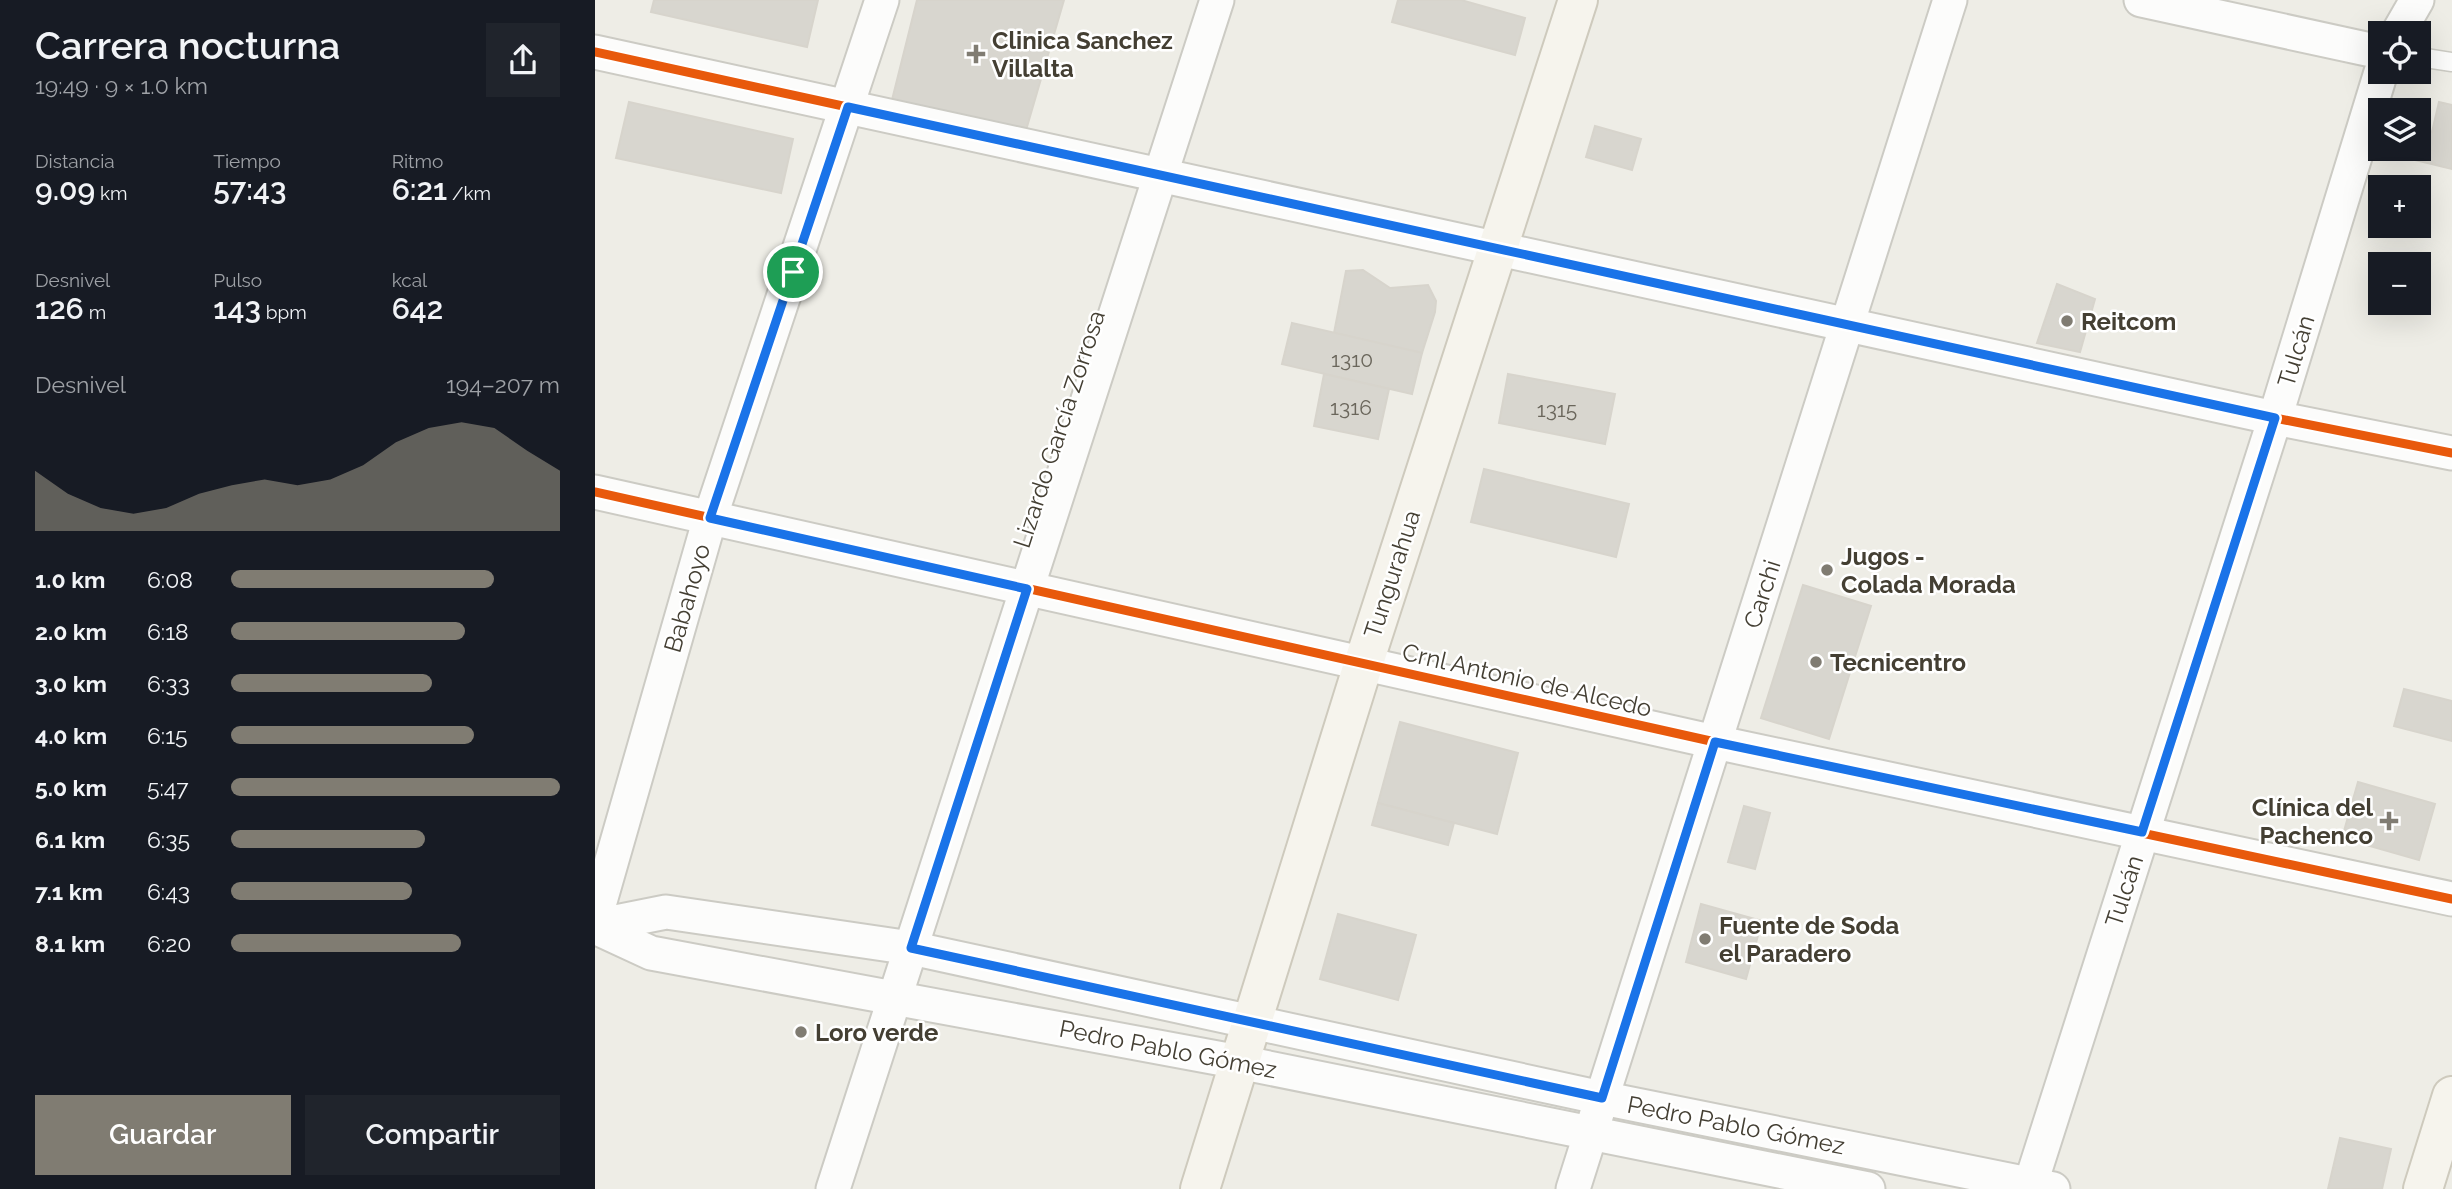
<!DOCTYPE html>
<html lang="es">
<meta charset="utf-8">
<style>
body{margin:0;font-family:Raleway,sans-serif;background:#20242c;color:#f1f3f6;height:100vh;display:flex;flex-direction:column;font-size:26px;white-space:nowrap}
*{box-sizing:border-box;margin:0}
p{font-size:23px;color:#9ea1a6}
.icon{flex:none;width:38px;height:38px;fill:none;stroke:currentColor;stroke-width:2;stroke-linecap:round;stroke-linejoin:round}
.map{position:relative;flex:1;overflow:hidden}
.details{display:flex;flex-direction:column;background:#171b24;width:595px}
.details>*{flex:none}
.tools{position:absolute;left:1773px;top:21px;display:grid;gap:14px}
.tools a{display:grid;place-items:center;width:63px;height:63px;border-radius:0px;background:#171b24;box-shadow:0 7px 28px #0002;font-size:35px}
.pin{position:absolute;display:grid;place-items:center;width:60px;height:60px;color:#fff;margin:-30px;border:4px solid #fff;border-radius:50%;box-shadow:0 2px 7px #0007}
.round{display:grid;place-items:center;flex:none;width:74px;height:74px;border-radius:0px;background:#20242c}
.head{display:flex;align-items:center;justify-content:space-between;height:119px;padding:0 35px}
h1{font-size:38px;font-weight:600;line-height:52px}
.figures{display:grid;grid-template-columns:repeat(3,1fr);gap:10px;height:119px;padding:7px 35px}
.figures div{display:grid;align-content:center}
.figures b{font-size:30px;font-weight:600}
.figures small{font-size:19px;font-weight:400}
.figures p{font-size:19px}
.chart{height:196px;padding:14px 35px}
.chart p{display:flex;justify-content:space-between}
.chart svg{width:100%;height:126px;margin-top:7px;fill:#807c72;opacity:.7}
.button{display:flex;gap:14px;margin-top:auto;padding:14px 35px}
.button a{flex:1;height:80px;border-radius:0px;background:#807c72;color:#fff;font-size:28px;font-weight:600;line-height:80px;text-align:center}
.button a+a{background:#20242c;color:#f1f3f6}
ul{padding:0 35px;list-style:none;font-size:23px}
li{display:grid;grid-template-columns:112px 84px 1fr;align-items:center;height:52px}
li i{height:18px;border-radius:9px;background:#807c72}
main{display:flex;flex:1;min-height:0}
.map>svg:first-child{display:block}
.building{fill:#d8d6cf;stroke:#d7d4cc;stroke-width:2}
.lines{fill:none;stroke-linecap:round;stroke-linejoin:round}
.lane-casing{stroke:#cccbc4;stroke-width:21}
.street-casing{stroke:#cccbc4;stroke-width:37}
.secondary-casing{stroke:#cecabd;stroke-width:42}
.lane{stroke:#fcfcfb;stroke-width:18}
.street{stroke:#fcfcfb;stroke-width:33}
.secondary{stroke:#f6f4ed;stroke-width:38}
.cycleway-casing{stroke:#fff;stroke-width:13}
.cycleway{stroke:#e8590c;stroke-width:9}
.route-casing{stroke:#fff;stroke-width:14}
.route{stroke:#1a73e8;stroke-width:9}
.poi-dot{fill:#807c72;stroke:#fff;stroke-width:2.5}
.labels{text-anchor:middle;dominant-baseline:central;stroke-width:5;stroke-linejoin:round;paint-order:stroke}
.number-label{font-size:21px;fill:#6a665b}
.poi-label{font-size:24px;font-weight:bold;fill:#443f33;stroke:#fff;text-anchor:start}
.street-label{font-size:24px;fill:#443f33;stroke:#fff}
</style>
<main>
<section class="details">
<div class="head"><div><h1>Carrera nocturna</h1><p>19:49 · 9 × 1.0 km</p></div><a class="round"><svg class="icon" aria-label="share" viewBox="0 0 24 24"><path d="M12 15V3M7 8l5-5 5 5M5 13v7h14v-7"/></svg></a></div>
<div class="figures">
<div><p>Distancia</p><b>9.09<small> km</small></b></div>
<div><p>Tiempo</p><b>57:43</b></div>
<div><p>Ritmo</p><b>6:21<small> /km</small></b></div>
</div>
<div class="figures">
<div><p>Desnivel</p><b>126<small> m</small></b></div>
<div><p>Pulso</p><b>143<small> bpm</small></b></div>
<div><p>kcal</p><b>642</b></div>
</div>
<div class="chart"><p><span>Desnivel</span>194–207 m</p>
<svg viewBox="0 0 160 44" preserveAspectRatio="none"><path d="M0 44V23L10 31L20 36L30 38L40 36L50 31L60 28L70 26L80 28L90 26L100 21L110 13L120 8L130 6L140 8L150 16L160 23V44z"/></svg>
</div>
<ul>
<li><b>1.0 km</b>6:08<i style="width:80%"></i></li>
<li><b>2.0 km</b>6:18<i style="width:71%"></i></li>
<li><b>3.0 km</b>6:33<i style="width:61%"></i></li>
<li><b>4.0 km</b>6:15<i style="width:74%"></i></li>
<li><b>5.0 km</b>5:47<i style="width:100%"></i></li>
<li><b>6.1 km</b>6:35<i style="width:59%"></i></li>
<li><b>7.1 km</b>6:43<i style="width:55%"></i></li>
<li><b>8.1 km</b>6:20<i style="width:70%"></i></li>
</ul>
<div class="button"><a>Guardar</a><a>Compartir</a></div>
</section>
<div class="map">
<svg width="1857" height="1189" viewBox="0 0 1857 1189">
<rect width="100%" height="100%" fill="#eeede6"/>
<g class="building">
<path d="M59,0H223L212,47L56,12Z"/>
<path d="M322,0H469L429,137L295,108Z"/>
<path d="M803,0H866L930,18L920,55L797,22Z"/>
<path d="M34,102L198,139L186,193L21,158Z"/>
<path d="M1844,102L1857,105V169L1820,160L1828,130L1837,132Z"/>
<path d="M1000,126L1046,139L1037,170L991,157Z"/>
<path d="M768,270L795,288L833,285L841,301L840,312L827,353L739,333L751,271Z"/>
<path d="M1462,284L1500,299L1485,352L1442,343Z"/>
<path d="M697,323L827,353L817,394L687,364Z"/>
<path d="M729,374L794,389L783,439L719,426Z"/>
<path d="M913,374L1020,394L1010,444L904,423Z"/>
<path d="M889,469L1034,504L1021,557L876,522Z"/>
<path d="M1208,585L1276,606L1234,739L1166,718Z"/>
<path d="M1809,689L1857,701V741L1799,726Z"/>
<path d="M805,722L923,753L902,834L783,803Z"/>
<path d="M1763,782L1840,804L1824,860L1747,838Z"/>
<path d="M783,803L859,823L853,845L777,825Z"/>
<path d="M1149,806L1175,813L1160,869L1133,862Z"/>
<path d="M1106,904L1167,921L1151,979L1091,962Z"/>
<path d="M743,914L821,935L803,1000L725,979Z"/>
<path d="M1745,1138L1796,1149L1787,1189H1733Z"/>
</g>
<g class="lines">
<defs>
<path id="lane" d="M1824,57L1857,62"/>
<g id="street">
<path d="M1546,0L1785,52"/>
<path d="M1803,33L1822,0"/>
<path d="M0,52L1680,418L1857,453"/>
<path d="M0,492L1120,742L1857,899"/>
<path d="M0,919L115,518L287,0"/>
<path d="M0,926L71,912L316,948L1007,1098L1458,1189"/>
<path d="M0,927L56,953L644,1062L1273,1189"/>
<path d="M238,1189L622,0"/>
<path d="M978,1189L1355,0"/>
<path d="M1434,1189L1680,418L1786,72"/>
</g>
<g id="secondary">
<path d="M605,1189L769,662L983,0"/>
<path d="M1828,1189L1857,1096"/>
</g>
</defs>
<use href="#lane" class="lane-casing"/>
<use href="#street" class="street-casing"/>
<use href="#secondary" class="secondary-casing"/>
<use href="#lane" class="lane"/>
<use href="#street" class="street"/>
<use href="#secondary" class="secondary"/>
<defs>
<g id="cycleway">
<path d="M0,52L1680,418L1857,453"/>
<path d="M0,492L1120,742L1857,899"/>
</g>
</defs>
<use href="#cycleway" class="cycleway-casing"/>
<use href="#cycleway" class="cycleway"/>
</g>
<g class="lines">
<defs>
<path id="route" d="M253,107L1680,418L1547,832L1120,742L1007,1098L316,948L432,589L115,518Z"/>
</defs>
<use href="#route" class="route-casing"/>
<use href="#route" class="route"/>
</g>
<g class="poi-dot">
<path d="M377.5 43.5h7v7h7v7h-7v7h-7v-7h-7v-7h7z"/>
<circle cx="1472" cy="321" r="7"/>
<circle cx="1232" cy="570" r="7"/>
<circle cx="1221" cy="662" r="7"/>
<path d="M1790.5 810.5h7v7h7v7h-7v7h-7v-7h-7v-7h7z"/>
<circle cx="1110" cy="939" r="7"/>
<circle cx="206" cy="1032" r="7"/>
</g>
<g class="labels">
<g class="number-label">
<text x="757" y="359">1310</text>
<text x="756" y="407">1316</text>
<text x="962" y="409">1315</text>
</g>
<g class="poi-label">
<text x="397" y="40">Clinica Sanchez<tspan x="397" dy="28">Villalta</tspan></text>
<text x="1486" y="321">Reitcom</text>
<text x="1246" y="556">Jugos -<tspan x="1246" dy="28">Colada Morada</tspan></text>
<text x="1235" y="662">Tecnicentro</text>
<text x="1778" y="807" text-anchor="end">Clínica del<tspan x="1778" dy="28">Pachenco</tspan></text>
<text x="1124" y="925">Fuente de Soda<tspan x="1124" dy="28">el Paradero</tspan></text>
<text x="220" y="1032">Loro verde</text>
</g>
<g class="street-label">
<text transform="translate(1701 351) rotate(-73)">Tulcán</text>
<text transform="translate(464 429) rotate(-72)">Lizardo García Zorrosa</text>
<text transform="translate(797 574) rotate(-72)">Tungurahua</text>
<text transform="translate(1167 594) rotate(-72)">Carchi</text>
<text transform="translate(92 598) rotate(-74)">Babahoyo</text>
<text transform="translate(932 680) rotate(13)">Crnl Antonio de Alcedo</text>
<text transform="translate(1529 891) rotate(-72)">Tulcán</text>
<text transform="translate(573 1049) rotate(11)">Pedro Pablo Gómez</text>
<text transform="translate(1141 1125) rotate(11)">Pedro Pablo Gómez</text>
</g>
</g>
</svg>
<div class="tools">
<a><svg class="icon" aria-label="locate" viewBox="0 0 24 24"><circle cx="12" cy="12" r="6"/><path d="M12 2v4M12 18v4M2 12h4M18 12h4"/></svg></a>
<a><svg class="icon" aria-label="layers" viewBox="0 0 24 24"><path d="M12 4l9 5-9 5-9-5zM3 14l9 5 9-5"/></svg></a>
<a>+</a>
<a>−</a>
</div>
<div class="pin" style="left:198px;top:272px;background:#1e9e55"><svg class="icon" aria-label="arrive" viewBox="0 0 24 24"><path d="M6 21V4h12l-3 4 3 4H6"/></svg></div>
</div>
</main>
